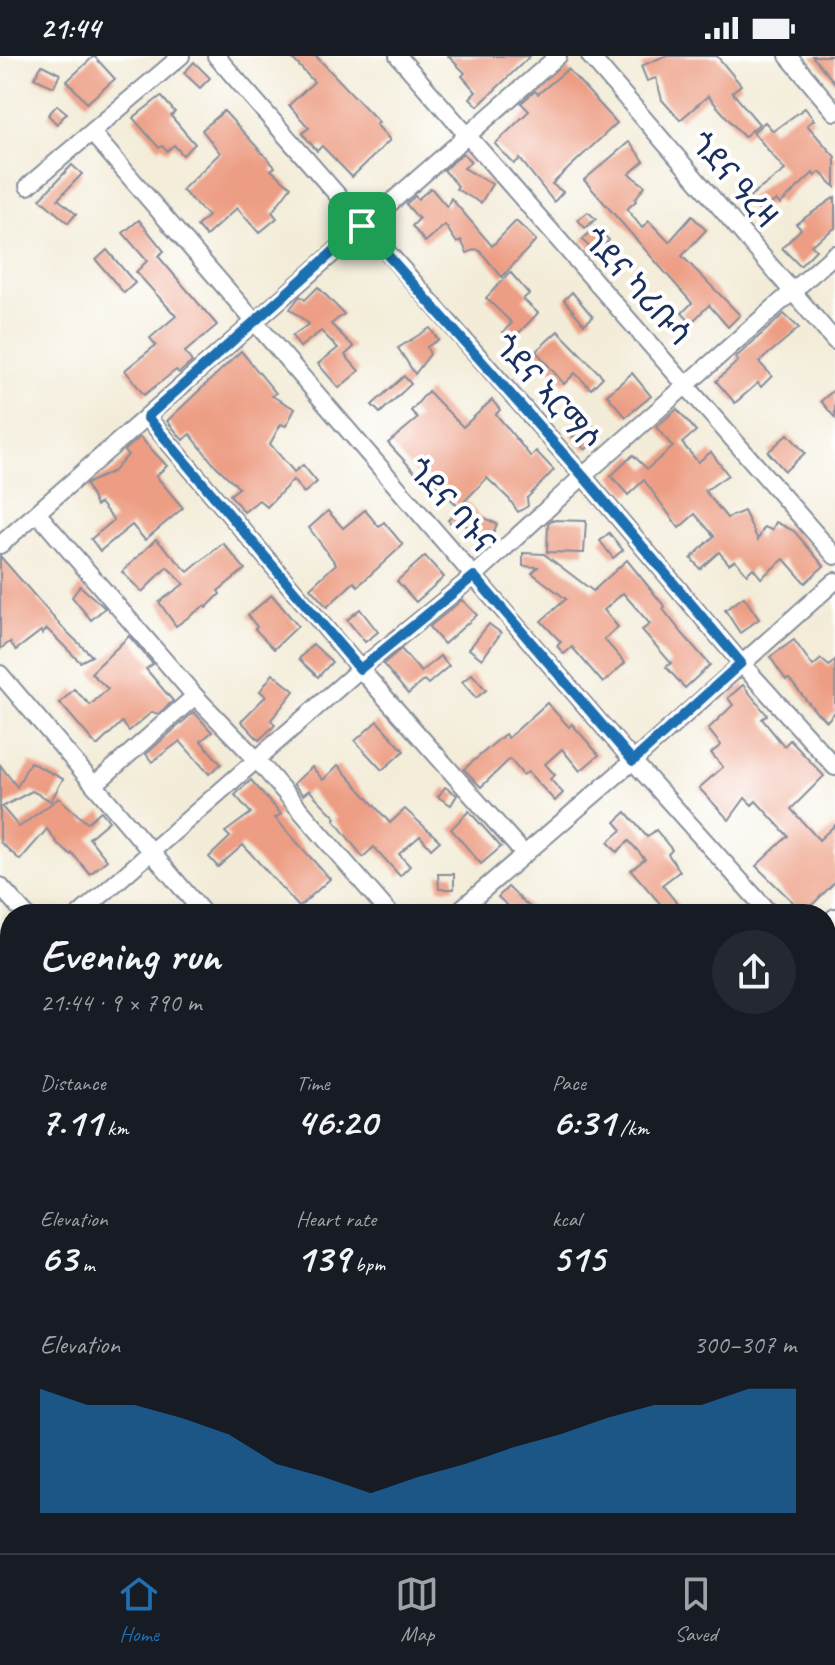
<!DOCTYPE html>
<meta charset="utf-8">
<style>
body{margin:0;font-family:Caveat,"Noto Sans Ethiopic",sans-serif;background:#242831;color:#f1f3f6;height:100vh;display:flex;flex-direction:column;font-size:30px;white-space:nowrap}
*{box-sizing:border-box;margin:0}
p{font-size:26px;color:#9ea1a6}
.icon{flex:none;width:44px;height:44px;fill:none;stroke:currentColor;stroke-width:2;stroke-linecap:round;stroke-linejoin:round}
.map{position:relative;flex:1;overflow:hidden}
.details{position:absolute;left:0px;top:848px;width:836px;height:650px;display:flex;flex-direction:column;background:#171b24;border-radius:32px 32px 0 0;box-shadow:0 4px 12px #0003}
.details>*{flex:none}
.pin{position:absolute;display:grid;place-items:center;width:68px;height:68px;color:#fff;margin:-34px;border-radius:16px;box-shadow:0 4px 12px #0006}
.round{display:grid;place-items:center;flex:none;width:84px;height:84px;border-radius:42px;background:#242831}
.head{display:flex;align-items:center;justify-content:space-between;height:136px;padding:0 40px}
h1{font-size:44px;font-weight:800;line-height:60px}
.stats{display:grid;grid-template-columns:repeat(3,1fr);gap:12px;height:136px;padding:8px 40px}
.stats div{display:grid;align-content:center}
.stats b{font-size:40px;font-weight:800}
.stats small{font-size:22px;font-weight:400}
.stats p{font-size:22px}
.chart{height:224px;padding:16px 40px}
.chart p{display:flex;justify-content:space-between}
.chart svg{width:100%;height:144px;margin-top:8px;fill:#1f6fb2;opacity:.7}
.status{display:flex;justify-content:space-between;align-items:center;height:56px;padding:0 40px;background:#171b24;direction:ltr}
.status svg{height:22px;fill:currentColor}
.menu{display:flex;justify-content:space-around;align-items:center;height:112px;border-top:2px solid #363941;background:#171b24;font-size:22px;color:#9ea1a6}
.menu a{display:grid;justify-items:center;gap:4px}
.menu .selected{color:#1f6fb2}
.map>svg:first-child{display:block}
.building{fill:#ed9d83}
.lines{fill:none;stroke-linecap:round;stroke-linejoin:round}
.minor-casing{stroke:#878e9b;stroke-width:20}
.minor{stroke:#fff;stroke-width:16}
.route-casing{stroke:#fff;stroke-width:16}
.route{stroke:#1f6fb2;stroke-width:10}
.labels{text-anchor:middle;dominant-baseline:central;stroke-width:8;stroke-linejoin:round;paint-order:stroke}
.street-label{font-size:32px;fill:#1b2f5e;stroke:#fff}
</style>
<div class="status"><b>21:44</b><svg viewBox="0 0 49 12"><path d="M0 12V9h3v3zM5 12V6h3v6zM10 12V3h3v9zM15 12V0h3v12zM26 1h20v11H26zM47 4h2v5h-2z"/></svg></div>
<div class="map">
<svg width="835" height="1497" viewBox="0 0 835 1497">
<rect width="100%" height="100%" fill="#fff"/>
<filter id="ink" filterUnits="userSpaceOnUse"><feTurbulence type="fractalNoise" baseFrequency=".0125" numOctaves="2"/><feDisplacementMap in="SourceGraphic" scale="16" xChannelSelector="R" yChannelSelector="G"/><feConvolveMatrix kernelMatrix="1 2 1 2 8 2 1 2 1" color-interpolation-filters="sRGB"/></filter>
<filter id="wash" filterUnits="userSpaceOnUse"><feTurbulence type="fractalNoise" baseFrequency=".006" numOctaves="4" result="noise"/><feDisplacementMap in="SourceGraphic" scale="32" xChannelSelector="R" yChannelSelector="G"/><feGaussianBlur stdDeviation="1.8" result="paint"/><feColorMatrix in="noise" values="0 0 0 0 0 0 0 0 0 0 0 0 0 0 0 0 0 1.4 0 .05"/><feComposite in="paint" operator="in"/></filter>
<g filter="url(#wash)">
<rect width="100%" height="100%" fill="#f3ecd8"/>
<g id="blocks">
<g class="building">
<path d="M94,0L115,23L87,47L67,25Z"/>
<path d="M290,0H316L379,66L376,68L390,84L352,121L322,90L317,95L302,77L309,72L289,49L314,26Z"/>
<path d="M448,0H530L478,50L470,42L476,36L462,20L465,17Z"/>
<path d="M665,0H717L741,29L732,36L759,68L744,81L708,40L680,64L662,44L656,22L647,25L641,10Z"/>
<path d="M812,0H835V27Z"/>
<path d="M194,6L210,22L200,32L184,17Z"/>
<path d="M42,9L60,18L54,31L34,22Z"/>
<path d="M568,13L617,67L552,128L563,136L554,146L520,103L514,108L495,88L529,55L521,47L535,35L538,38Z"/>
<path d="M161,40L175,56L171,60L195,88L183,99L174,89L167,95L162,90L159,92L133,62Z"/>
<path d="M57,49L67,57L57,68L48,59Z"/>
<path d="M805,52L814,64L807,69L835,101V131L820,116L815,120L813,117L780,148L776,144L760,156L749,141L785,114L753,76L765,66L773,75Z"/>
<path d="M224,55L275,111L271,114L291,131L272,156L277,162L259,177L237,152L206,180L197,170L208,160L182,134L220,97L202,74Z"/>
<path d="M629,86L644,105L629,118L645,130L635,143L636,145L627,153L642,172L649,165L669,186L692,160L706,174L682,200L740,259L728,271L709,249L691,267L682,257L692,247L584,124Z"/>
<path d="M463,97L471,106L464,112L492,128L481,147L456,133L458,130L444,114Z"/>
<path d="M72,109L82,118L58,143L76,158L68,167L40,143Z"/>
<path d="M431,132L447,151L451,142L492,190L516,165L536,184L502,221L480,195L476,193L467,197L461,184L457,187L445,169L425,186L412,170L419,163L406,148L415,140L418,143Z"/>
<path d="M835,141V172L811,189L816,194L800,210L782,192L801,173L796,168Z"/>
<path d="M588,156L596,163L585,172L578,164Z"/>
<path d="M139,164L164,195L158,200L217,269L185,296L192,306L179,317L176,314L144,339L125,314L156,289L150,282L176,260L136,216L147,205L123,177Z"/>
<path d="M595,171L609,184L596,197L582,184Z"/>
<path d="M107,194L135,227L124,237L96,204Z"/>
<path d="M510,216L529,238L523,243L538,257L512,284L503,276L512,267L486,242Z"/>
<path d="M318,231L344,258L331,268L354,291L345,299L359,315L339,332L318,308L338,292L321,275L300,291L292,280L309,268L290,253L300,240L305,244Z"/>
<path d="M572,236L593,261L584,268L564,244Z"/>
<path d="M784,258L799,272L759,306L772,320L761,331L758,327L735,347L716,325L738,305L735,302Z"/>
<path d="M430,272L438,284L427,291L430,298L415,318L398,292Z"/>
<path d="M558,275L603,321L591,333L575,317L564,328L536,295Z"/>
<path d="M241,295L276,337L272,340L295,353L286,370L281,368L270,388L294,416L303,409L317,426L304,437L293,424L267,451L259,444L244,456L230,439L239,432L212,406L190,378L183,384L167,365Z"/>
<path d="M632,317L651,340L626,361L607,339Z"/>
<path d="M404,320L411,328L380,357L372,349Z"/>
<path d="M835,333V362L821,345Z"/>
<path d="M428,335L463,371L492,344L500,354L496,358L531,401L536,395L554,414L527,442L528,450L518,456L509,443L487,422L459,451L427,421L423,425L388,387L418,362L411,355Z"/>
<path d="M677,353L696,375L682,387L698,406L711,396L728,419L705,435L727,462L744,455L758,484L764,471L772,474L776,466L794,475L824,510L805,527L784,503L761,522L753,512L747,518L735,504L729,508L719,496L700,513L691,502L714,480L695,458L679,472L644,424L628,439L611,420L633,399L647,413L673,391L656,371Z"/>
<path d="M584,360L601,380L585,394L568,374Z"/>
<path d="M788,378L805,397L785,415L768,396Z"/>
<path d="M140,381L167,410L156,420L183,452L145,484L132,469L100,495L91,483L114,464L100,447L96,450L86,428L114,415L128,399L124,395Z"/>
<path d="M468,446L478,459L497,468L491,482L461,467L455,472L448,464Z"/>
<path d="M365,454L379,471L384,466L403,489L358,530L354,526L327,551L310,532L336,508L309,472L328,455L343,472Z"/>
<path d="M552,464L586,465L584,497L547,496L548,467Z"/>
<path d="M609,477L623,494L613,502L600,485Z"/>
<path d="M156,483L188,516L223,487L245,513L218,535L220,538L206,552L204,550L176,570L159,546L184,528L167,511L142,536L122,516Z"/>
<path d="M523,497L544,498L593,535L627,504L665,551L663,553L682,577L710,609L685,632L666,611L671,607L642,574L650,568L623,537L604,554L618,571L604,583L625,607L603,627L572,591L564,598L557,590L561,586L541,565L566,543L532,517L538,511L523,510Z"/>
<path d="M0,500L62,571L92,600L80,606L47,573L42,578L41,575L16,594L10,586L0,593Z"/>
<path d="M425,500L444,521L416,546L397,525Z"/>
<path d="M80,530L105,552L91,564L72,541Z"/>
<path d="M272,539L298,570L274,593L255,573L257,571L248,559Z"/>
<path d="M744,541L759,563L740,577L725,554Z"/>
<path d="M462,544L477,559L444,588L429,571Z"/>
<path d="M360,553L378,576L365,586L347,564Z"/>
<path d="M489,568L501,577L482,603L469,593Z"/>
<path d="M129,580L153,608L146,613L173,645L158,658L152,656L129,675L122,666L97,690L60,647L74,633L90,649L108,633L91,617Z"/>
<path d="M794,584L813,610L821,603L829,610L835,604V656L827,665L816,656L789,623L786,624L770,601Z"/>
<path d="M313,588L332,606L318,621L299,603Z"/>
<path d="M401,593L421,616L440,600L449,610L428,628L424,624L408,638L383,608Z"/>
<path d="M273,618L294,635L271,664L275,669L259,684L241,665L266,640L260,635Z"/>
<path d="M472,618L486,634L476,642L462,626Z"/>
<path d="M743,629L767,659L762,663L784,690L790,684L824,720L791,753L819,784L835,769V826L804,857L756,810L788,780L756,745L752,749L745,742L729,764L699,732L723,711L711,697L721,689L708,673L733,649L728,642Z"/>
<path d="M547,647L569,671L572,668L599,699L580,715L562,693L545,708L555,719L550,723L563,737L555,745L528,716L523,719L510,703L481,731L464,713L505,678L508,682Z"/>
<path d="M194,656L212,676L201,685L221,708L209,718L180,685L152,706L146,698Z"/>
<path d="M377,665L404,695L382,714L355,685Z"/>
<path d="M30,706L63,723L51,745L32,735L2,751L19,771L59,742L87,767L101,755L109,765L89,782L107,804L90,818L72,797L71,799L58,788L47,773L20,804L0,786V709L17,731Z"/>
<path d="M338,709L390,767L405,753L440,785L431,793L420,780L399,798L410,810L400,820L374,791L363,801L334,764L336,762L309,734L303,739L293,728L312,711L323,724Z"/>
<path d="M251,724L281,758L275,762L330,823L299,851L243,789L218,811L209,801L230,781L225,776L251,757L235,739Z"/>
<path d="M445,731L457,739L451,749L438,741Z"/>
<path d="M469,755L501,791L481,808L451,773Z"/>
<path d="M626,756L647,781L656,774L672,794L668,798L680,815L662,829L686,858H669L631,814L645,803L629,785L617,796L608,786L622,774L615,766Z"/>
<path d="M438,818H454V833H439Z"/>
<path d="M508,831L537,858H517L498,841Z"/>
</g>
</g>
</g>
<g filter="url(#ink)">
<use href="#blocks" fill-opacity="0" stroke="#878e9b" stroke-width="2"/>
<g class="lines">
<defs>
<g id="minor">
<path d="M216,0L583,420L741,607L835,711"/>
<path d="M398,0L835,500"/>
<path d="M590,0L835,285"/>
<path d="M788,0L835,56"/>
<path d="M92,77L633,705L770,858"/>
<path d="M28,130L181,0"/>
<path d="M147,361L360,613L524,798"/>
<path d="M38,458L195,640L257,704L390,858"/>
<path d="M0,489L558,0"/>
<path d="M0,618L204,858"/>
<path d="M94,729L195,640"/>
<path d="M0,830L25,858"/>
<path d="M80,858L360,613L474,520L583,420L835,198"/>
<path d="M455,858L633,705L835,525"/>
<path d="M826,869L835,861"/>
<path d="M826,918L835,928"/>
<path d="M0,929L10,920"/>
<path d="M0,1043L10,1054"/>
<path d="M0,1151L10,1142"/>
<path d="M826,1197L835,1190"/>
<path d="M0,1252L10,1264"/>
<path d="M826,1355L835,1364"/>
<path d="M826,1402L835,1394"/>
<path d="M542,1488L550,1497"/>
<path d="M762,1488L770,1497"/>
<path d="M130,1497L137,1488"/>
<path d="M596,1497L605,1488"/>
<path d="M714,1497L725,1488"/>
</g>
</defs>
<use href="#minor" class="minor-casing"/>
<use href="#minor" class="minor"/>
</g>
</g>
<g class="lines" filter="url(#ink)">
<defs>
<path id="route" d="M362,170L583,420L741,607L633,705L474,520L360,613L147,361Z"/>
</defs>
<use href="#route" class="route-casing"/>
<use href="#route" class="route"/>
</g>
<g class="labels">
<g class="street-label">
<text transform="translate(734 124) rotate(49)">ጎደና ዓረዛ</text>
<text transform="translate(637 231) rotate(48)">ጎደና ካሪቡሳ</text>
<text transform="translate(547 337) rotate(49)">ጎደና ኣርማሶ</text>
<text transform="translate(451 450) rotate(49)">ጎደና ባኑና</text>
</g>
</g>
</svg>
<div class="pin" style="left:362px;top:170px;background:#1e9e55"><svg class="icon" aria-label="arrive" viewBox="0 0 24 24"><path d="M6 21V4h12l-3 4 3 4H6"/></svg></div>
<section class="details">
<div class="head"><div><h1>Evening run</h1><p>21:44 · 9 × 790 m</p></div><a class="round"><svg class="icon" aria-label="share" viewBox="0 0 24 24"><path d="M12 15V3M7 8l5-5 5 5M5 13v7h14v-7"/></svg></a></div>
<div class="stats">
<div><p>Distance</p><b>7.11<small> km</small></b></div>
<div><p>Time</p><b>46:20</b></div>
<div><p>Pace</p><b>6:31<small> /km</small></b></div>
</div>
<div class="stats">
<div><p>Elevation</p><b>63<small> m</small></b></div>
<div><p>Heart rate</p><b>139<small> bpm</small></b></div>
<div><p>kcal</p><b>515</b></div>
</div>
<div class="chart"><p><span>Elevation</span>300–307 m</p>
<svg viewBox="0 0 160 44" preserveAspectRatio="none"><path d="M0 44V6L10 11L20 11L30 15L40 20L50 29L60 33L70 38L80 33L90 29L100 24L110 20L120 15L130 11L140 11L150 6L160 6V44z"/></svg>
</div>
</section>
</div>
<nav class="menu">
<a class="selected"><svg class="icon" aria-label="home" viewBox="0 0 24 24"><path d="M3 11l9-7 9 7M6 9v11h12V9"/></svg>Home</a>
<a><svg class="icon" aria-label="map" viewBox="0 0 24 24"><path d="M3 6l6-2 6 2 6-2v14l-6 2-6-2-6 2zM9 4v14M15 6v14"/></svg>Map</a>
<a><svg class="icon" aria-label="saved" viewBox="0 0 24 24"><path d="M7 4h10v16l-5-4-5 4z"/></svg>Saved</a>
</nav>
